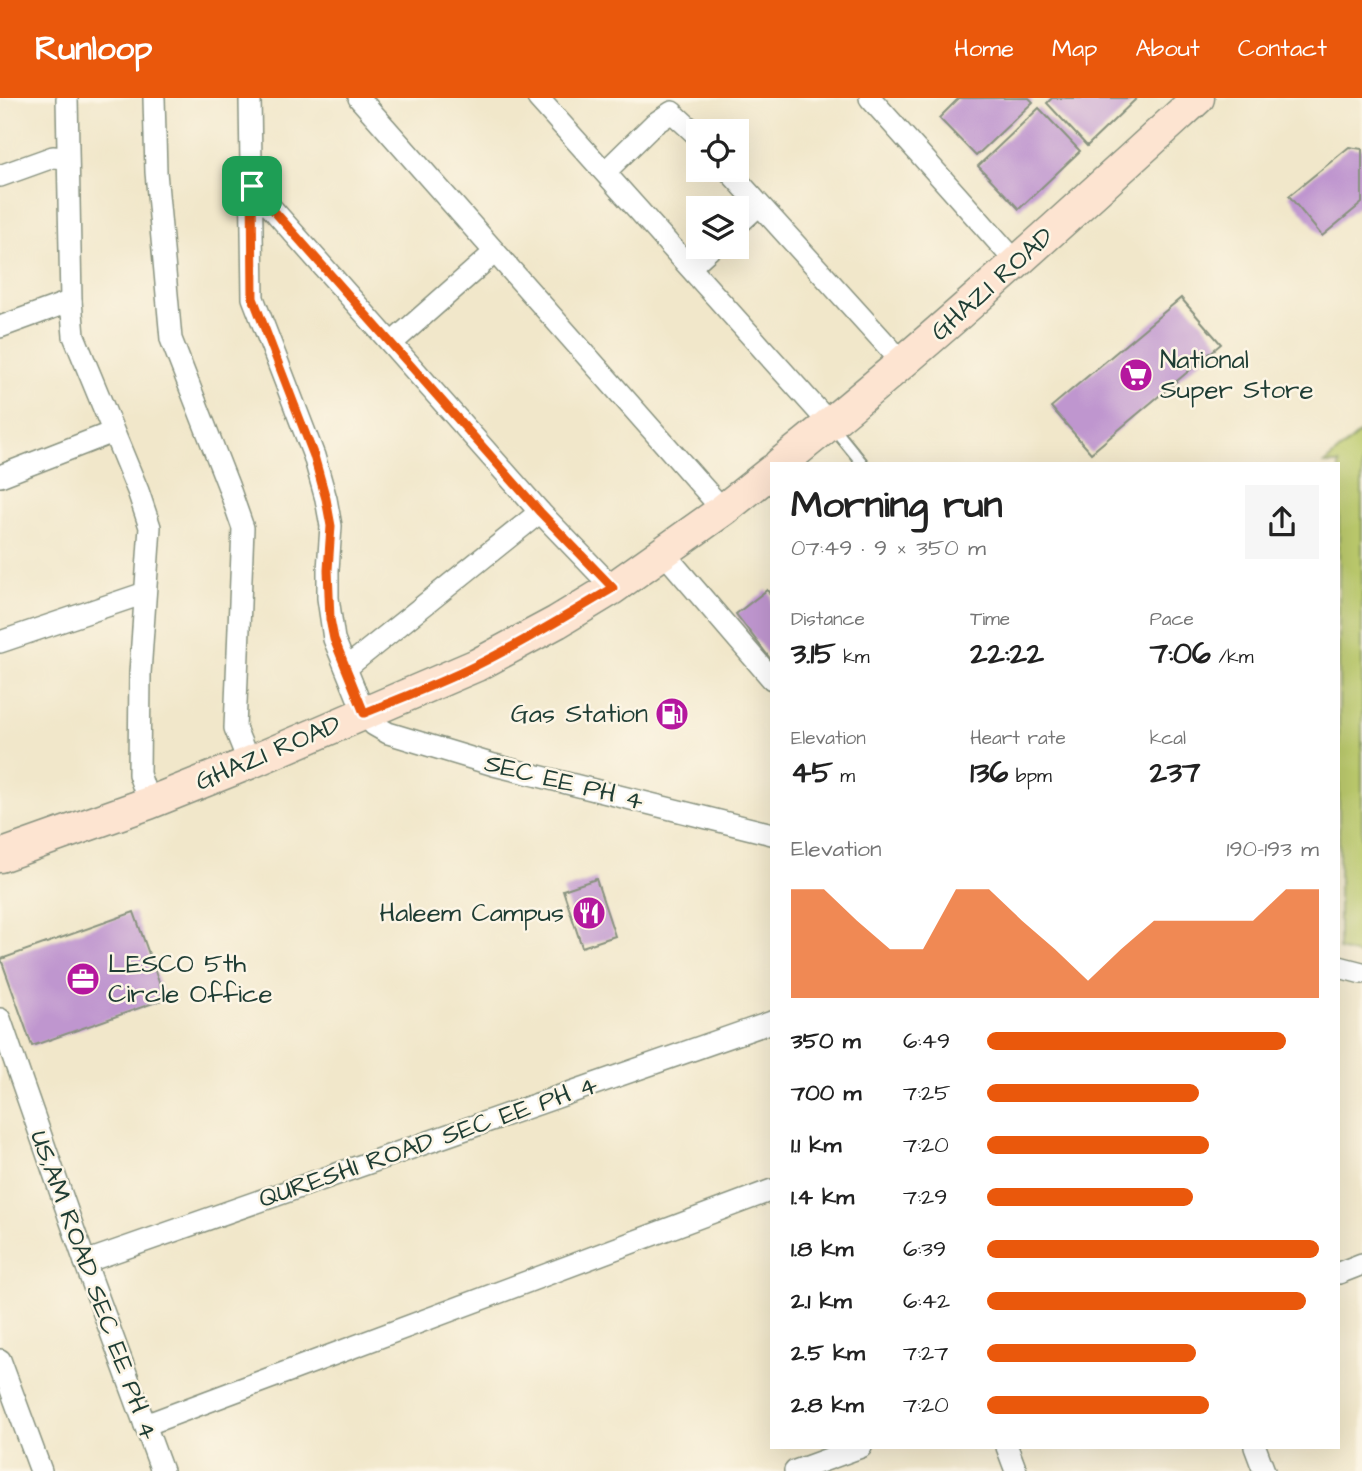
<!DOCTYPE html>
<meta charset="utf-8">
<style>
body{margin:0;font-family:"Architects Daughter",sans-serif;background:#f6f6f6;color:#222;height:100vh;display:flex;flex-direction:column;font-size:26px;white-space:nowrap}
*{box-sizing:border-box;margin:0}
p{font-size:23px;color:#767676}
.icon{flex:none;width:38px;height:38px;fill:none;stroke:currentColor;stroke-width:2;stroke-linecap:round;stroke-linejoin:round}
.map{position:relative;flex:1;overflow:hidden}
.panel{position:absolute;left:770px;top:364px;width:570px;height:987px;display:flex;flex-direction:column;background:#fff;border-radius:0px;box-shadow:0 7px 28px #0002}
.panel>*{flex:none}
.tools{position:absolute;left:686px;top:21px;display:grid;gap:14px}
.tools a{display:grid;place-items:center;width:63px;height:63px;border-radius:0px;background:#fff;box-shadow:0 7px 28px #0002;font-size:35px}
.pin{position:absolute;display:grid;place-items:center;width:60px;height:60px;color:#fff;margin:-30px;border-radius:14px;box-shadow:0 4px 10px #0006}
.round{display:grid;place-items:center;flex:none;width:74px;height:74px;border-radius:0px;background:#f6f6f6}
.head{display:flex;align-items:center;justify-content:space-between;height:119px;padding:0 21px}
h1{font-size:38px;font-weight:700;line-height:52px}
.metrics{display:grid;grid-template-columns:repeat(3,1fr);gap:10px;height:119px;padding:7px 21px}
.metrics div{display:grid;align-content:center}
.metrics b{font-size:30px;font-weight:700}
.metrics small{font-size:19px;font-weight:400}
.metrics p{font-size:19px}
.chart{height:196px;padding:14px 21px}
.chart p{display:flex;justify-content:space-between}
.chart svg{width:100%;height:126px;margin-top:7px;fill:#ea580c;opacity:.7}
ul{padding:0 21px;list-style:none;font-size:23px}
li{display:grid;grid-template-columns:112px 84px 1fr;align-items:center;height:52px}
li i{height:18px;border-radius:9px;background:#ea580c}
header{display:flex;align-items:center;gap:42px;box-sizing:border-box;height:98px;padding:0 35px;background:#ea580c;color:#fff}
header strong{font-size:33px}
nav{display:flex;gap:38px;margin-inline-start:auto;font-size:24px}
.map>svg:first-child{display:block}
.green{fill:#bcca6d;stroke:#6e8450;stroke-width:2}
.building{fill:#bf96cf}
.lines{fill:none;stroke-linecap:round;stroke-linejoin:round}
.lane-casing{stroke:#88927f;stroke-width:14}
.street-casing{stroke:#88927f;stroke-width:24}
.secondary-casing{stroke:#88927f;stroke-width:35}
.lane{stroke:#fff;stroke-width:10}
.street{stroke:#fff;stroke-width:21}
.secondary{stroke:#fde4d1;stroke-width:32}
.route-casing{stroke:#fff;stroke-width:14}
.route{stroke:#ea580c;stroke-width:9}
.labels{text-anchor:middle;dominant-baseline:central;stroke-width:5;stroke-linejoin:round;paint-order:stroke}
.street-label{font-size:26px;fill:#1f3d34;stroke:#fcf5e5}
.poi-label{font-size:26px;fill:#1f3d34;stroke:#fcf5e5;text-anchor:start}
</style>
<header>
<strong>Runloop</strong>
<nav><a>Home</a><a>Map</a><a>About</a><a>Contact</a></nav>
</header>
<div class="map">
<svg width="1362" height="1373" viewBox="0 0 1362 1373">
<rect width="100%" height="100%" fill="#fcf5e5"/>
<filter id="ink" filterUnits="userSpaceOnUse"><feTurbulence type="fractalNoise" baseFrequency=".0143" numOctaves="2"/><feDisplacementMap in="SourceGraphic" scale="14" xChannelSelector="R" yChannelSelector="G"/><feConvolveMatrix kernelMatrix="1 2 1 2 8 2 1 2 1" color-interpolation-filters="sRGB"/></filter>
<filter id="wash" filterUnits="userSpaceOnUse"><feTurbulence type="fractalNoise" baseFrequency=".00686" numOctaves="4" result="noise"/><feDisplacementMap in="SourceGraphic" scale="28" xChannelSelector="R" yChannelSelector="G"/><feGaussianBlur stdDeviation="1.57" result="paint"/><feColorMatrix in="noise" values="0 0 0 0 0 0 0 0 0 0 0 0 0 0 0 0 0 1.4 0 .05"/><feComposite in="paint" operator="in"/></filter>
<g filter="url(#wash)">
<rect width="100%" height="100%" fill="#f1e7ca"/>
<path class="green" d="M1362,333V858L1339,852V366H1324Z"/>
<g id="blocks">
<g class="building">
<path d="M959,0H1029L1033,4L976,58L939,20Z"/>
<path d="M1052,0H1137L1087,48L1047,5Z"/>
<path d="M1039,10L1080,53L1019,111L978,68Z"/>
<path d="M1349,49L1362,51V105L1322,138L1289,98Z"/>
<path d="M1181,200L1221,246L1091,355L1051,309Z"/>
<path d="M767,492L772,498V563L736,516Z"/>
<path d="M596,781L615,838L582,849L563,792Z"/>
<path d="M134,814L165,901L32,948L1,861Z"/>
</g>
</g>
</g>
<g filter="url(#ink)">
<use href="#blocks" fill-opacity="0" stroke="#88927f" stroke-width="2"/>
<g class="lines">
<defs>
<path id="lane" d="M832,328L863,366"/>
<g id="street">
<path d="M67,0L71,203L74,238L138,393L150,429L140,575L139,676L149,705"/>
<path d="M154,0L156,74L171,241L228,387L243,430L235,630L249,665"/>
<path d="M250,0L253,200L314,358L326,401L331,428L328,472V500L334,541L364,615L374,627L388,635L494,667L772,736"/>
<path d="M359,0L723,412"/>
<path d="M538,0L830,326"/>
<path d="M870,0L1017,165"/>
<path d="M728,72L903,265"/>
<path d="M605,74L654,26L672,14L698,38"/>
<path d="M0,78L53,59L67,60"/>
<path d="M252,88L540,414L346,570"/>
<path d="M737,127L759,107"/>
<path d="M690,169L712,149"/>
<path d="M0,229L71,203"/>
<path d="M392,245L495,154"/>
<path d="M0,378L113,334"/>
<path d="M540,414L613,490"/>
<path d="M663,454L772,581"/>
<path d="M0,544L145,495"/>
<path d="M1339,869L1362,875"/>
<path d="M0,921L85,1164L162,1373"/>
<path d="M85,1164L772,924"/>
<path d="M1339,1175L1362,1166"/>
<path d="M0,1262L41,1373"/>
<path d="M145,1327L772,1092"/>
<path d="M1007,1349L1016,1373"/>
<path d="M1255,1349L1264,1373"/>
<path d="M795,1373L861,1349"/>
</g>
<g id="secondary">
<path d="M780,366C925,250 1061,125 1198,0"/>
<path d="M0,758L149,705L249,665L477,567L557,524L613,490L723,412L772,373"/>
</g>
</defs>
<use href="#lane" class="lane-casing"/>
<use href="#street" class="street-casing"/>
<use href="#secondary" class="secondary-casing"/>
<use href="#lane" class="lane"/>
<use href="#street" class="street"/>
<use href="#secondary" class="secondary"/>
</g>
</g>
<g class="lines" filter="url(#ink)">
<defs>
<path id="route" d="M252,88L540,414L613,490C568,517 524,544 477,567C441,585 402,600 364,615L334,541L330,521L328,472L331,428L326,401L314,358L253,200Z"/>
</defs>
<use href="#route" class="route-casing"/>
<use href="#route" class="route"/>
</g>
<defs>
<symbol id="supermarket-disc" viewBox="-11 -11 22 22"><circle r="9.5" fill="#b5179e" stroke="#fcf5e5"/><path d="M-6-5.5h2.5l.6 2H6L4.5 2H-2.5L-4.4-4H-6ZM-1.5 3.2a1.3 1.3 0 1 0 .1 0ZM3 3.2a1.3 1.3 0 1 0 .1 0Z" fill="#fff"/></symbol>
<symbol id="fuel-disc" viewBox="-11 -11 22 22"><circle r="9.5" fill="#b5179e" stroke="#fcf5e5"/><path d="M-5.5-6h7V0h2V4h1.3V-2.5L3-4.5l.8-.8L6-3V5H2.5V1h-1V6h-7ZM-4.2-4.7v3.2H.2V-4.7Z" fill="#fff"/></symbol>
<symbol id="restaurant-disc" viewBox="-11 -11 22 22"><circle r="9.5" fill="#b5179e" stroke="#fcf5e5"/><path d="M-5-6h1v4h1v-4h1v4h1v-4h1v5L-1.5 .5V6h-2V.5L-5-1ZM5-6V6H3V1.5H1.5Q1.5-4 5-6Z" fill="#fff"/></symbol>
<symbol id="office-disc" viewBox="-11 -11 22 22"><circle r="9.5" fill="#b5179e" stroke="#fcf5e5"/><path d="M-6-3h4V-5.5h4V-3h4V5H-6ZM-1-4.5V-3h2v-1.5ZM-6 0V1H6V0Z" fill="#fff"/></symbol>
</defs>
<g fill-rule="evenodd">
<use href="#supermarket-disc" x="1117" y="258" width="38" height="38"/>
<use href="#fuel-disc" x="653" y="597" width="38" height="38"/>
<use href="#restaurant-disc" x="570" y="796" width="38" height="38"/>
<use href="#office-disc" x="64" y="862" width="38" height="38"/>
</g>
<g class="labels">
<g class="street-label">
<text transform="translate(992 186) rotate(-42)">GHAZI ROAD</text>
<text transform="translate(268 655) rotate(-23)">GHAZI ROAD</text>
<text transform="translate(564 684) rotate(14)">SEC EE PH 4</text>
<text transform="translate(428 1044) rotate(-19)">QURESHI ROAD SEC EE PH 4</text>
<text transform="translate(94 1187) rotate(70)">US,AM ROAD SEC EE PH 4</text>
</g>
<g class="poi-label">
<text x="1160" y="262">National<tspan x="1160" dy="30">Super Store</tspan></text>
<text x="648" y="616" text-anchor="end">Gas Station</text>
<text x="564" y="815" text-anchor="end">Haleem Campus</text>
<text x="108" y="866">LESCO 5th<tspan x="108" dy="30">Circle Office</tspan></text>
</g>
</g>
</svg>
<div class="tools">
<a><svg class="icon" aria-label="locate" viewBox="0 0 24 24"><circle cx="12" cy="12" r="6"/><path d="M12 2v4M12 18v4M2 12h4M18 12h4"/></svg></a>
<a><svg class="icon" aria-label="layers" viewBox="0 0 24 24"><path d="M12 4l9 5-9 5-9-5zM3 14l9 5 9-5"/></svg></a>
</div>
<div class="pin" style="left:252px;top:88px;background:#1e9e55"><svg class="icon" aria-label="arrive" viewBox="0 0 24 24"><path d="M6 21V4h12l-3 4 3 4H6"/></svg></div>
<section class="panel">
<div class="head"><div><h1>Morning run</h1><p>07:49 · 9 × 350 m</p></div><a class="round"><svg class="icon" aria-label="share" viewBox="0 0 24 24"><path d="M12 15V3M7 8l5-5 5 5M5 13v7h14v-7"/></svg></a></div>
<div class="metrics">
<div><p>Distance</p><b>3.15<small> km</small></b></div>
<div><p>Time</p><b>22:22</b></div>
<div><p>Pace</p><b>7:06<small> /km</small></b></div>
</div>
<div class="metrics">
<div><p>Elevation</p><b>45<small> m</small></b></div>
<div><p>Heart rate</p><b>136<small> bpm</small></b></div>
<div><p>kcal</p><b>237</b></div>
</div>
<div class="chart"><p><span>Elevation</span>190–193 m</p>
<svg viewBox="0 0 160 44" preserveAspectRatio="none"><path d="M0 44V6L10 6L20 17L30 27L40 27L50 6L60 6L70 17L80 27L90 38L100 27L110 17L120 17L130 17L140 17L150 6L160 6V44z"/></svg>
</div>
<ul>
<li><b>350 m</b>6:49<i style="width:90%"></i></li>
<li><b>700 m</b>7:25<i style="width:64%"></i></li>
<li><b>1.1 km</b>7:20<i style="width:67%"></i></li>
<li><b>1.4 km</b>7:29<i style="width:62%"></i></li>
<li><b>1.8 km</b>6:39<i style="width:100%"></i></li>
<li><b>2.1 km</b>6:42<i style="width:96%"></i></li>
<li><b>2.5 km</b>7:27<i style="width:63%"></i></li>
<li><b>2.8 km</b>7:20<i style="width:67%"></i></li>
</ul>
</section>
</div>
